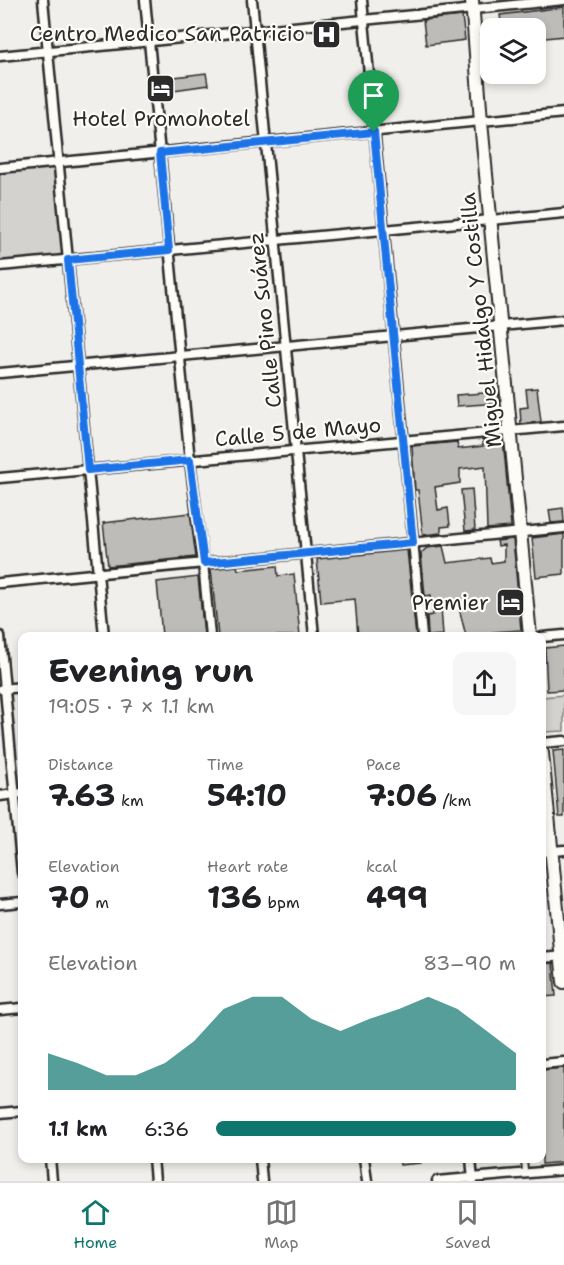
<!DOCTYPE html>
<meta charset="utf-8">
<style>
body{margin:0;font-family:"Shantell Sans",sans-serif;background:#f6f6f6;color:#202124;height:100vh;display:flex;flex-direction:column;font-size:22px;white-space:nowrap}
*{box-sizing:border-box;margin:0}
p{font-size:20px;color:#757577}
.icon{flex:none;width:33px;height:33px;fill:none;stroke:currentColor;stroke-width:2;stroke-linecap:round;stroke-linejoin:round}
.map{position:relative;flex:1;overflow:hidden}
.drawer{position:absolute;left:18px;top:632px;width:528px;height:531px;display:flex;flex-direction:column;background:#fff;border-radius:12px;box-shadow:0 3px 9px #0003}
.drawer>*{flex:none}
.fabs{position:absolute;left:480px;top:18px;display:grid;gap:12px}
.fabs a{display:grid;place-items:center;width:66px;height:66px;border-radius:12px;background:#fff;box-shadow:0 3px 9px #0003;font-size:30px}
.pin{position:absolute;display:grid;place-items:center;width:51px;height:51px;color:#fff;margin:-62px -26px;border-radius:50% 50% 50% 0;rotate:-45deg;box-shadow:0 0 6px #0007}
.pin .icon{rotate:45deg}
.round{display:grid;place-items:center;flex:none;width:63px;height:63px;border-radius:12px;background:#f6f6f6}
.head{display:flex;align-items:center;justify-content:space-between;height:102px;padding:0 30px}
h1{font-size:33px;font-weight:700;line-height:45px}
.stats{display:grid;grid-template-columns:repeat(3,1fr);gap:9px;height:102px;padding:6px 30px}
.stats div{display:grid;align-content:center}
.stats b{font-size:30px;font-weight:700}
.stats small{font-size:16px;font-weight:400}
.stats p{font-size:16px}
.chart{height:168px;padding:12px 30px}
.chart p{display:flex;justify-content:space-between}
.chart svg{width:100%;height:108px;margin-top:6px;fill:#0f766e;opacity:.7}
ul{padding:0 30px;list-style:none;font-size:20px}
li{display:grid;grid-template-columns:96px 72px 1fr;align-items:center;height:45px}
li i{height:15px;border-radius:8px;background:#0f766e}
.tab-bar{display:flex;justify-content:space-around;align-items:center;height:84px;border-top:2px solid #e0e0e0;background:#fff;font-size:16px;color:#757577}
.tab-bar a{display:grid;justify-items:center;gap:3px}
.tab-bar .on{color:#0f766e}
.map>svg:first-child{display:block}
.green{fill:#d3d2cf;stroke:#7f7e7d;stroke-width:1.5}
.building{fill:#bdbcb8;stroke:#2b2b2b;stroke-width:1.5}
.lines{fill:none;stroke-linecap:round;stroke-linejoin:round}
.lane-casing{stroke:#2b2b2b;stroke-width:8}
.street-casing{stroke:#2b2b2b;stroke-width:13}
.secondary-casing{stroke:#2b2b2b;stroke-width:16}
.lane{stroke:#fdfcf7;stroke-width:4}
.street{stroke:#fdfcf7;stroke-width:8}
.secondary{stroke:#fdfcf7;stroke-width:12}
.route-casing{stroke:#fff;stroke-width:12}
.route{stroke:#1a73e8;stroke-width:8}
.labels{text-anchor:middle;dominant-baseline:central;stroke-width:4.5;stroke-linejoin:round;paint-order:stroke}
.poi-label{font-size:21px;fill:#2b2b2b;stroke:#fdfcf7;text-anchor:end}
.street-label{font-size:21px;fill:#2b2b2b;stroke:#fdfcf7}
</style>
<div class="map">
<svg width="564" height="1181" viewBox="0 0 564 1181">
<rect width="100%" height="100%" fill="#f0efeb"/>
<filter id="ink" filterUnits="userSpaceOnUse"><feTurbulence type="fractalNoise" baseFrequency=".0167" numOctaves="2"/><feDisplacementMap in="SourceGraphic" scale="12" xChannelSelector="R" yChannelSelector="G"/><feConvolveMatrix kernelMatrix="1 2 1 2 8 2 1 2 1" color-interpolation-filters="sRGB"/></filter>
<g filter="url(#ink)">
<g class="green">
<path d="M56,164L63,256L0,262V169Z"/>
<path d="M564,695V731L544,732L542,697Z"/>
</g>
<g class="building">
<path d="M564,7V36L536,39V28H502L500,15Z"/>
<path d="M462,16L465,40L426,45L423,20Z"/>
<path d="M206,73L208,85L160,92L159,79Z"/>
<path d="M537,388L541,422L521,424L520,408L528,407L526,389Z"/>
<path d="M498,392L500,403L457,406L456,395Z"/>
<path d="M503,438L511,527L487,529L485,466L460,469V483L435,487L438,510L448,508L450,526L441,527V533L423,535L418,490H415L412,446L457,442L458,449L483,446V440Z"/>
<path d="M472,489L475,530L465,531L461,490Z"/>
<path d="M563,508L564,522L551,523L549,510Z"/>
<path d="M190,513L196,557L108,566L103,523Z"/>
<path d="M564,534V574L536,577L532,538Z"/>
<path d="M513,539L521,630L493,632V635L466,636L458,604L441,607L443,635L428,636L427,616L433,615L431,595L425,596L421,553L427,548L443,546L447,563L490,558L491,563L504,561V545L498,546L497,541Z"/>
<path d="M407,550L416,636H358L355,599L321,602L317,559Z"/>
<path d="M237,566L238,570L277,566L278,576L294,574L300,636H218L211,569Z"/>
<path d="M198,577L204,635L162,636L157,582Z"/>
<path d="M564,646V690L547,691L545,648Z"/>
<path d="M564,750V817H559L553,751Z"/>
<path d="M553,963L556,996L542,997V964Z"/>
<path d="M564,1068V1162L542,1164V1070Z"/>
<path d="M399,1158H421V1163L400,1165Z"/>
</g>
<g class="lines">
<defs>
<path id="lane" d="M524,1158L525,1172"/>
<g id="street">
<path d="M43,0L104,636"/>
<path d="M145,0L190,461L203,563L210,636"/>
<path d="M252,0L314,636"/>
<path d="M362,0L422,636"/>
<path d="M0,56L564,0"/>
<path d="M0,168L564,113"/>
<path d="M0,266L564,213"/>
<path d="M0,373L564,320"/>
<path d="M0,478L564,426"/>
<path d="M0,583L564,528"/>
<path d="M0,636L22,873"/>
<path d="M542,637L564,635"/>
<path d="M2,689L22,687"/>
<path d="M542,743L564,741"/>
<path d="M0,796L22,793"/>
<path d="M542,852L564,850"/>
<path d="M0,904L22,902"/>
<path d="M542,958L564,956"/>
<path d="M0,1010L22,1008"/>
<path d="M542,1064L564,1062"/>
<path d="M0,1113L22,1111"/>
<path d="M50,1158L52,1181"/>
<path d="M153,1158L155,1181"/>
<path d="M260,1158L262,1181"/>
<path d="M364,1158L367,1181"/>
<path d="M471,1158L473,1181"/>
<path d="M437,1181L564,1170"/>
</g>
<g id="secondary">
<path d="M472,0L481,122L530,636"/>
<path d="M542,753L564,982"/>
</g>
</defs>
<use href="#lane" class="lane-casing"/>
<use href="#street" class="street-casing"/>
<use href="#secondary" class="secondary-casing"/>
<use href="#lane" class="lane"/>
<use href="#street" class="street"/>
<use href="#secondary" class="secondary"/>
</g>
</g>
<g class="lines" filter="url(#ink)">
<defs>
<path id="route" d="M374,132L413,543L204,563L190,460L88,470L68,260L169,250L160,153Z"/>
</defs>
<use href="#route" class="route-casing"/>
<use href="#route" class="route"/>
</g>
<defs>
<symbol id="hospital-square" viewBox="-11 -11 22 22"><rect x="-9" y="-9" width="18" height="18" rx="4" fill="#2b2b2b" stroke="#fdfcf7"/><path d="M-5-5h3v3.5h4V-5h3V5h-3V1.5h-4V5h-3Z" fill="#fff"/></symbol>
<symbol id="hotel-square" viewBox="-11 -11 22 22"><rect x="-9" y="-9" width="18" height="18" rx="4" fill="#2b2b2b" stroke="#fdfcf7"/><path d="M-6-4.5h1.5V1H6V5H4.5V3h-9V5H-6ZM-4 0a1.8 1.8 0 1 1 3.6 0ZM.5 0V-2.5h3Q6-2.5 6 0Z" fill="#fff"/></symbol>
</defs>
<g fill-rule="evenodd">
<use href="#hospital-square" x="310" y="18" width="33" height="33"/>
<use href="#hotel-square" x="144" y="72" width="33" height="33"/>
<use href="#hotel-square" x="494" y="586" width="33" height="33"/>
</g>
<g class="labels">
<g class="poi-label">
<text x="305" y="34">Centro Medico San Patricio</text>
<text x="161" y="119" text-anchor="middle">Hotel Promohotel</text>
<text x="489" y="603">Premier</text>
</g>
<g class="street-label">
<text transform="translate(265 320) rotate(-96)">Calle Pino Suárez</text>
<text transform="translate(481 320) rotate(-96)">Miguel Hidalgo Y Costilla</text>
<text transform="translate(298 432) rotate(-5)">Calle 5 de Mayo</text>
</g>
</g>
</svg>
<div class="fabs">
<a><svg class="icon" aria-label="layers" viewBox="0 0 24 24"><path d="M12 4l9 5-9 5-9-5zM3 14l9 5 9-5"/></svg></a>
</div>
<div class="pin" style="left:374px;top:132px;background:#1e9e55"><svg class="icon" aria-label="arrive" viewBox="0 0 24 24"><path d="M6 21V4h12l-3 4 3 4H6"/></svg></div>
<section class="drawer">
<div class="head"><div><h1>Evening run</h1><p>19:05 · 7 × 1.1 km</p></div><a class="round"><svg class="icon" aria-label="share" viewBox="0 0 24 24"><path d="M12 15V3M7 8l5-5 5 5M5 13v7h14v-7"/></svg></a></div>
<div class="stats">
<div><p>Distance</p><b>7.63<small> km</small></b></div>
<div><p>Time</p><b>54:10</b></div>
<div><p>Pace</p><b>7:06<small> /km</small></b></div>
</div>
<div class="stats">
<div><p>Elevation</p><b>70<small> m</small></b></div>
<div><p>Heart rate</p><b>136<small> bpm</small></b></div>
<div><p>kcal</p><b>499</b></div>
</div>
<div class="chart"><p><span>Elevation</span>83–90 m</p>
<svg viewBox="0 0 160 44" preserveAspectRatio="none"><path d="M0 44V29L10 33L20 38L30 38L40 33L50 24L60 11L70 6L80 6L90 15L100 20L110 15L120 11L130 6L140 11L150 20L160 29V44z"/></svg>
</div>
<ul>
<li><b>1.1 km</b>6:36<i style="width:100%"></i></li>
</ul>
</section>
</div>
<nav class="tab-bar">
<a class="on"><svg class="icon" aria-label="home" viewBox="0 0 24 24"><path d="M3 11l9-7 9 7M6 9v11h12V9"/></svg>Home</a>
<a><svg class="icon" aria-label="map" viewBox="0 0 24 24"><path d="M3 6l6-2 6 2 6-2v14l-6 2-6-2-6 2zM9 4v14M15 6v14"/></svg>Map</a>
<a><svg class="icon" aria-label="saved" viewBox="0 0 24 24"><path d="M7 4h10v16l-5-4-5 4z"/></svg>Saved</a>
</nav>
